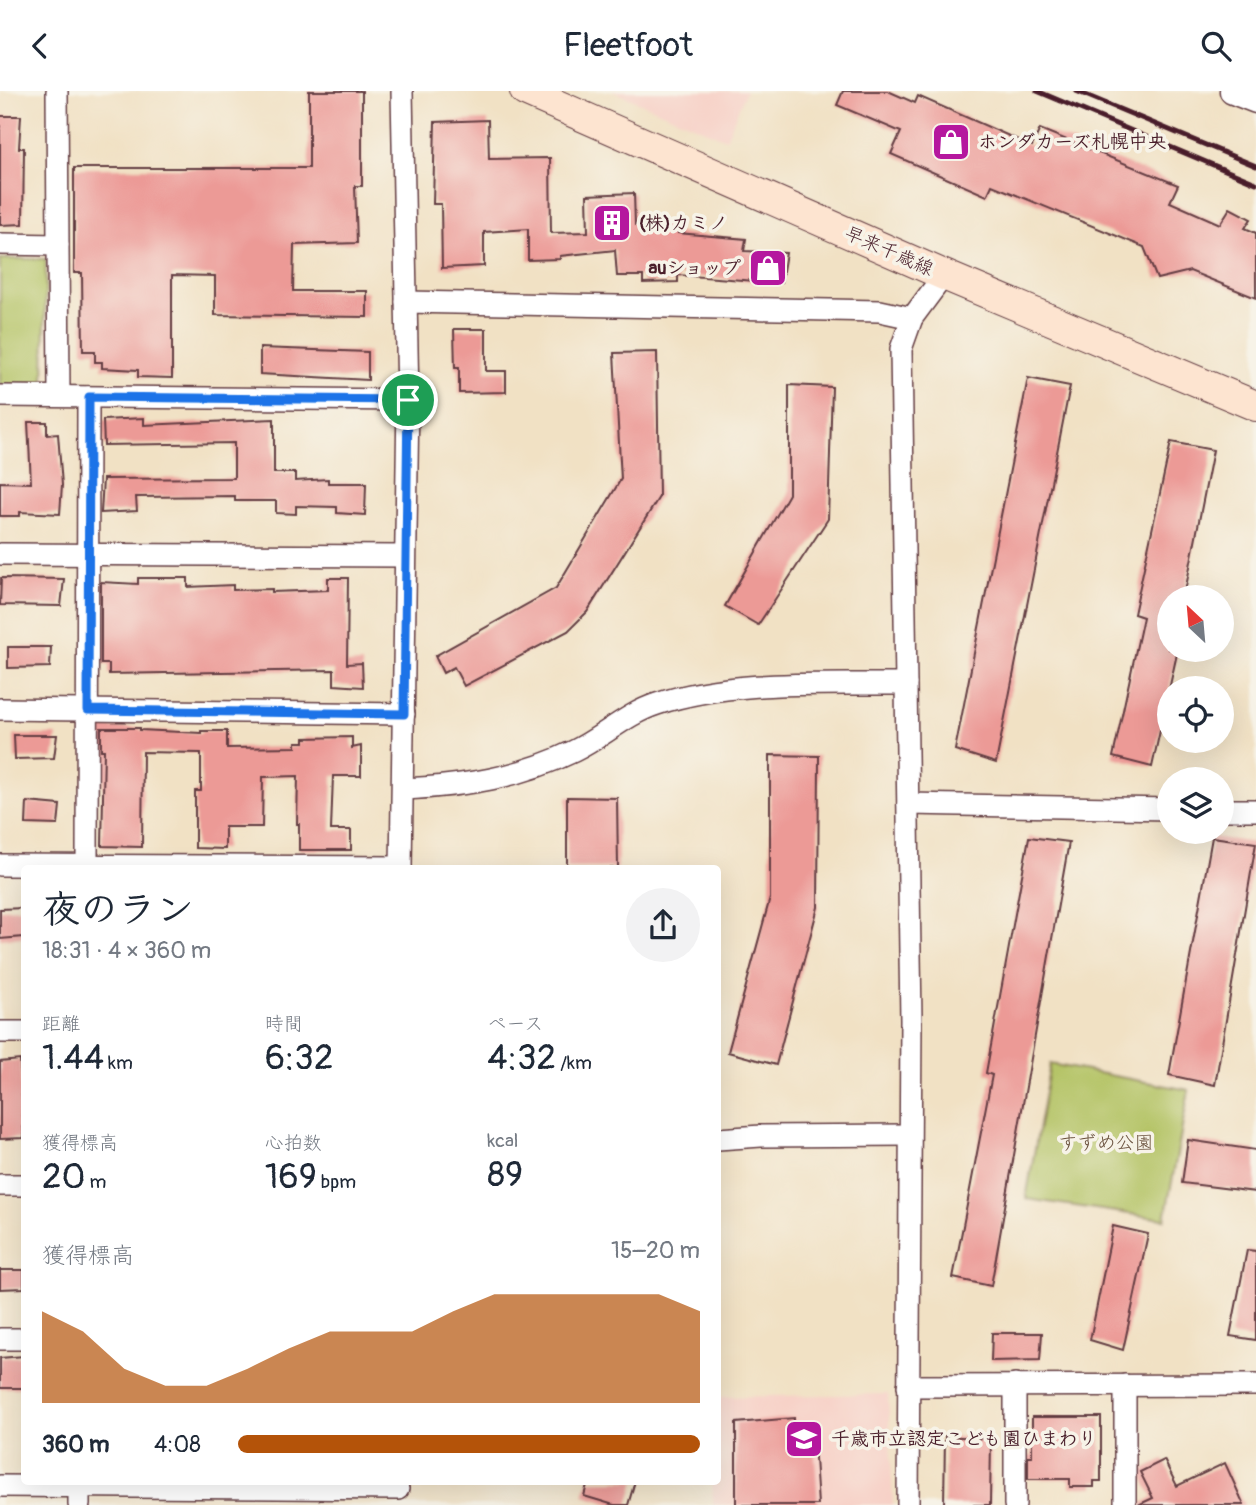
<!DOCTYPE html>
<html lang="ja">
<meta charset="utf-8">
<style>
body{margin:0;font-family:Pangolin,"Klee One",sans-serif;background:#f2f2f3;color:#1f2937;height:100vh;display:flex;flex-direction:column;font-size:26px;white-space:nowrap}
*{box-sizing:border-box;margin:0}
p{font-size:23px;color:#747a83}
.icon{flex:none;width:38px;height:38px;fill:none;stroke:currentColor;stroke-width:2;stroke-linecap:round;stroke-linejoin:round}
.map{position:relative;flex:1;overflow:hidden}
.side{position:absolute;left:21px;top:774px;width:700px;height:620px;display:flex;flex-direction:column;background:#fff;border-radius:7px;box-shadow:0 7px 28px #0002}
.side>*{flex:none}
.needle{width:46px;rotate:334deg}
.tools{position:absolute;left:1157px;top:494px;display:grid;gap:14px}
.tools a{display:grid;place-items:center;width:77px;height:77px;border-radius:50%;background:#fff;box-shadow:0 7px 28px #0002;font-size:35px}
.pin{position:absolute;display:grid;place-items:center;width:60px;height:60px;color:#fff;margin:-30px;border:4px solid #fff;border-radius:50%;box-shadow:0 2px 7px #0007}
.round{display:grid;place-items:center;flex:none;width:74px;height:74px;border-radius:37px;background:#f2f2f3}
.overview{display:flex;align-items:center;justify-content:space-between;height:119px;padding:0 21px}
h1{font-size:38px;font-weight:600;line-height:52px}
.metrics{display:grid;grid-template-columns:repeat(3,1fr);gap:10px;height:119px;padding:7px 21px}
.metrics div{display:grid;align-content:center}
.metrics b{font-size:35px;font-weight:600}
.metrics small{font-size:19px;font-weight:400}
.metrics p{font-size:19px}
.chart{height:196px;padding:14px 21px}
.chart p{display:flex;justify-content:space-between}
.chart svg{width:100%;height:126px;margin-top:7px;fill:#b45309;opacity:.7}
ul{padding:0 21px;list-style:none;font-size:23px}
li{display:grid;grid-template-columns:112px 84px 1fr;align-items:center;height:52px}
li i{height:18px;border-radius:9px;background:#b45309}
header{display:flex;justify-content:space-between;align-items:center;height:91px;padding:0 21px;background:#fff;font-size:32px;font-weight:600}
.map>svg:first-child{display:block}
.built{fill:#f7d1c7}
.green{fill:#b5c467;stroke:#807249;stroke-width:2}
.building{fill:#ec9a96}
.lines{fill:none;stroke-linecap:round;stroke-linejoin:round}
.minor-casing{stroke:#633c42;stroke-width:24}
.tertiary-casing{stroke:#633c42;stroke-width:29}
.secondary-casing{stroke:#633c42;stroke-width:32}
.minor{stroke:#fff;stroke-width:21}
.tertiary{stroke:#fff;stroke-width:26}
.secondary{stroke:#fde4d0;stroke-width:30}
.rail{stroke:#4a1f2b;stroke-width:5}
.route-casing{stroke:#fff;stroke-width:14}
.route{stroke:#1a73e8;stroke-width:9}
.labels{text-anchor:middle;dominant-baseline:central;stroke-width:7;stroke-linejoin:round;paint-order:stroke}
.poi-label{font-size:19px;font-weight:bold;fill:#4a1f2b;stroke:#f7f3e8;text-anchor:start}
.street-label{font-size:19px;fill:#4a1f2b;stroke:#f7f3e8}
.park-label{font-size:19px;fill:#6a513d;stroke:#f7f3e8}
</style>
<header><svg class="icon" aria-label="back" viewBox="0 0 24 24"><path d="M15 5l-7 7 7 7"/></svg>Fleetfoot<svg class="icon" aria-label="search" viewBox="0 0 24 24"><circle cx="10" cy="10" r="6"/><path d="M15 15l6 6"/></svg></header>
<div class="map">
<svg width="1256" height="1414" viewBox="0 0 1256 1414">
<rect width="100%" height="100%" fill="#f7f3e8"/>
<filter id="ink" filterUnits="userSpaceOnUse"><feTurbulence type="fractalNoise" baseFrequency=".0143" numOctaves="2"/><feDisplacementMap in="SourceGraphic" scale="14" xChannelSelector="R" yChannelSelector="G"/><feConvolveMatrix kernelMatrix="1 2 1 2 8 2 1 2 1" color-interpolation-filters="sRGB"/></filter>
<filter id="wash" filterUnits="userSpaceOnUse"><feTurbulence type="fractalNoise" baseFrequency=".00686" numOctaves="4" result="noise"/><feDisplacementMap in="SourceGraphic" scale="28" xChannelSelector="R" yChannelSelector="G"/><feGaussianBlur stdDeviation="1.57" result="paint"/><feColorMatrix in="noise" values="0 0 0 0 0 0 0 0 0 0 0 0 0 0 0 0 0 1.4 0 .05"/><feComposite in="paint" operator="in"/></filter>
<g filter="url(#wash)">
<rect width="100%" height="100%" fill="#f1e1c4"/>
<g class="built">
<path d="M612,0H746L726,48Z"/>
<path d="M888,1303L893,1414H713L712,1390H718V1306Z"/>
</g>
<g class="green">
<path d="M0,168H46L44,294H0Z"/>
<path d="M1050,973L1189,999L1165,1128L1026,1108Z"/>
</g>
<g id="blocks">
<g class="building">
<path d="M309,0H362V95H355L357,152L294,154L293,200H367V226L215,224V185L172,184V287L138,286V279L102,277V271H95V260H83L82,182H74V77H309Z"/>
<path d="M843,0H888L915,12L918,5L1032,55L1040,38L1178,94L1170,111L1220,133L1230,117L1251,128L1245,137L1256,142V207L1190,180L1157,188L1144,156L992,94L987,105L891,63L901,41L837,14Z"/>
<path d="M0,25H21L19,57H24L23,133L0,134Z"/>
<path d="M488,29L489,68L550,67L551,142L588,141L587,104L634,102L635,134L678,133V142L746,148L744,160L786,162L781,192L678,184V191L643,192V185H617L615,159L560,165V168L528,169V138L484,141V175L442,177L441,113H433L435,31Z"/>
<path d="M454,238H486V280H506V301L459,302V277H455Z"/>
<path d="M260,257L368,261V289L260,283Z"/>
<path d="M657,261L659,406L587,521L568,540L464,595L454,576L443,582L435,565L556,497L621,388L614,262Z"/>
<path d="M1028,287L1070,295L996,672L955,659Z"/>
<path d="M789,294L832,296L828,428L758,534L725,515L789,403Z"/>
<path d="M144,327V334L274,328V382H295V390L328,388V392H366L365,424L337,422V416L296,415V423L276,422V410H235V405L136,406L137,420L101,422L103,388L234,387V352L104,354L103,329Z"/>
<path d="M28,331H47V344L58,343L62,394L60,423L20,421V425H0V391L31,392Z"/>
<path d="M1171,351L1213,359L1184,506H1169V558H1178L1152,676L1113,666L1143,526L1134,523Z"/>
<path d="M1,487L64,488L61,515L0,514Z"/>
<path d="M138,487H188V496L233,494V499L272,498V501L328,499V487H348L347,573L362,572L363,596L334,594V579L109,583V573H101V491L138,493Z"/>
<path d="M8,556H51L50,576L8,577Z"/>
<path d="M101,637H140V639L201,642V640H227V657L296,656V651H304V647L352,646V657L361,655V685H333L331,739H351V759H299V733H297L298,685L263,686L262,736H225V758L195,757V700H201V662L143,661L142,756L102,755L104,659H101Z"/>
<path d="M14,644H57L54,667L15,668Z"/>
<path d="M770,664L819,665L818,816L776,974L728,961L770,807Z"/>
<path d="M567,706L617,707L618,777H567Z"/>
<path d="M27,711L60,714L58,734L26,733Z"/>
<path d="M1029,746L1069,751L991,1195L953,1187L992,984L986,982Z"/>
<path d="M1212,746L1256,752L1215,994L1169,984Z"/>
<path d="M24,817V846L0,848V818Z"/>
<path d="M20,969L24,1047L0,1048V971Z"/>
<path d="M1188,1049L1256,1059V1101L1182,1092Z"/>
<path d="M1113,1135L1148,1143L1123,1259L1090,1249Z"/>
<path d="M1247,1159L1256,1160V1249L1230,1245Z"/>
<path d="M0,1179H24V1197L0,1198Z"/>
<path d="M992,1242H1042L1040,1269L991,1270Z"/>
<path d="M24,1265V1297H0V1267Z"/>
<path d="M1032,1326H1101V1390H1094V1396H1070V1388H1028V1365H1032Z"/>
<path d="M794,1327L793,1352L814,1351L818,1414H736V1332Z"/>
<path d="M945,1345L991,1348L990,1414H944Z"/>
<path d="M1164,1369L1177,1395L1225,1372L1244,1414H1138L1153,1407L1140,1381Z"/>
<path d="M588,1390H635L628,1414H614L584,1405Z"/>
</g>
</g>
</g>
<g filter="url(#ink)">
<use href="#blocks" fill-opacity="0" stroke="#633c42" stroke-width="2"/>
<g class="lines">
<defs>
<g id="minor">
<path d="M57,0L59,305"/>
<path d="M0,153L58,154"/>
<path d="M406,211L880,220L912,227"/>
<path d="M0,305L408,309"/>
<path d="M0,463L405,465"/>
<path d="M0,618L404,623"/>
<path d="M404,698C464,695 519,687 574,660C603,646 626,623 657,613C731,588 828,594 906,593"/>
<path d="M908,713L1169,718"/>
<path d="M1222,719H1256"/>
<path d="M0,774L401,776"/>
<path d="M87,777L88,306"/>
<path d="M401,777L408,309L402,0"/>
<path d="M0,941H24"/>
<path d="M718,1048L761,1045L909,1044"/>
<path d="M0,1094H24"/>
<path d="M0,1248H24"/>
<path d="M908,1295L1256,1294"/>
<path d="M0,1395L398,1398"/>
<path d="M79,1414V1390"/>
<path d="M908,1414L911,929L901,258L912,227L944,184"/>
<path d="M1015,1414V1294"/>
<path d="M1125,1414V1294"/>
</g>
<path id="tertiary" d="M1233,0L1256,9"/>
<path id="secondary" d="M525,0L944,184L1256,315"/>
</defs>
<use href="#minor" class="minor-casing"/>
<use href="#tertiary" class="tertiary-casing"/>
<use href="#secondary" class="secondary-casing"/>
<use href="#minor" class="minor"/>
<use href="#tertiary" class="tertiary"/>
<use href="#secondary" class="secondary"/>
<g class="rail">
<path d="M1037,0L1256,92"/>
<path d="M1076,0L1256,75"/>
</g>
</g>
</g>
<g class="lines" filter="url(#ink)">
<defs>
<path id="route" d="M89,306L408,309L404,623L88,619Z"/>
</defs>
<use href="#route" class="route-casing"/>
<use href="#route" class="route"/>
</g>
<defs>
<symbol id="shop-square" viewBox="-11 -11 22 22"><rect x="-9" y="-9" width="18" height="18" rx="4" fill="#b5179e" stroke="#f7f3e8"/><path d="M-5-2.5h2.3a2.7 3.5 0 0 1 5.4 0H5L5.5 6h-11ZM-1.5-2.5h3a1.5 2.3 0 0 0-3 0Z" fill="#fff"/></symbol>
<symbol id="building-square" viewBox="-11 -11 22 22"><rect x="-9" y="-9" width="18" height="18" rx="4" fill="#b5179e" stroke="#f7f3e8"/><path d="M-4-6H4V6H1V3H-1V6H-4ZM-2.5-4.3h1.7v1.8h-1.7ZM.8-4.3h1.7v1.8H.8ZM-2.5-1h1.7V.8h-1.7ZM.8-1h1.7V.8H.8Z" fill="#fff"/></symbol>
<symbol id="school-square" viewBox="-11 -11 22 22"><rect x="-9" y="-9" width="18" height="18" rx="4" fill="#b5179e" stroke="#f7f3e8"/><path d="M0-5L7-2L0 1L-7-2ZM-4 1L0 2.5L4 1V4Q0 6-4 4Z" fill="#fff"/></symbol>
</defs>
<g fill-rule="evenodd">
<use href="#shop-square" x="929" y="29" width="44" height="44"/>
<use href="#building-square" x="590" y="110" width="44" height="44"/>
<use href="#shop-square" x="746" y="155" width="44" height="44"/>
<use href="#school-square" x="782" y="1326" width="44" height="44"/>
</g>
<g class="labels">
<g class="poi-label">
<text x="978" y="51">ホンダカーズ札幌中央</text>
<text x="639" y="132">(株)カミノ</text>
<text x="741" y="177" text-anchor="end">auショップ</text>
<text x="831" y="1348">千歳市立認定こども園ひまわり</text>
</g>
<g class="street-label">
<text transform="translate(889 160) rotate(24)">早来千歳線</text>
</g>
<g class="park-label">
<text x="1106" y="1052">すずめ公園</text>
</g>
</g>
</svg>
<div class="tools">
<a><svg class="needle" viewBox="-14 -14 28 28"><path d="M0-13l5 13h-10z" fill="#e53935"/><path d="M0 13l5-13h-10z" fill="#747a83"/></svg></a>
<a><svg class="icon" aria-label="locate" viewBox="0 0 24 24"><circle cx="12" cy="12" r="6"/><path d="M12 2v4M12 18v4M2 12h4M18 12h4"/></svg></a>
<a><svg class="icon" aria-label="layers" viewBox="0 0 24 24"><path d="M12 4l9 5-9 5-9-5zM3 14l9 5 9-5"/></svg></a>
</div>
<div class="pin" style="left:408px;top:309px;background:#1e9e55"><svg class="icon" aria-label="arrive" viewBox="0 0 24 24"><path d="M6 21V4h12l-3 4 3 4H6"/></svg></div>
<section class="side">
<div class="overview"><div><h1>夜のラン</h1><p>18:31 · 4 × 360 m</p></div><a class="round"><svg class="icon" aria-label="share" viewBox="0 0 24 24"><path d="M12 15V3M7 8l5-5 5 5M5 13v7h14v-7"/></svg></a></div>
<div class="metrics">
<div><p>距離</p><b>1.44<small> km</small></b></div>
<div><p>時間</p><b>6:32</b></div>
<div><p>ペース</p><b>4:32<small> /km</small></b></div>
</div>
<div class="metrics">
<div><p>獲得標高</p><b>20<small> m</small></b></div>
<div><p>心拍数</p><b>169<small> bpm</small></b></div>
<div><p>kcal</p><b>89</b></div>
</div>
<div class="chart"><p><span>獲得標高</span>15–20 m</p>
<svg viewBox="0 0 160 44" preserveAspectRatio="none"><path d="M0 44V12L10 19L20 32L30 38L40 38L50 32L60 25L70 19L80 19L90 19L100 12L110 6L120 6L130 6L140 6L150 6L160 12V44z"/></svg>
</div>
<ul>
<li><b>360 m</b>4:08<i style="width:100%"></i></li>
</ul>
</section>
</div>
